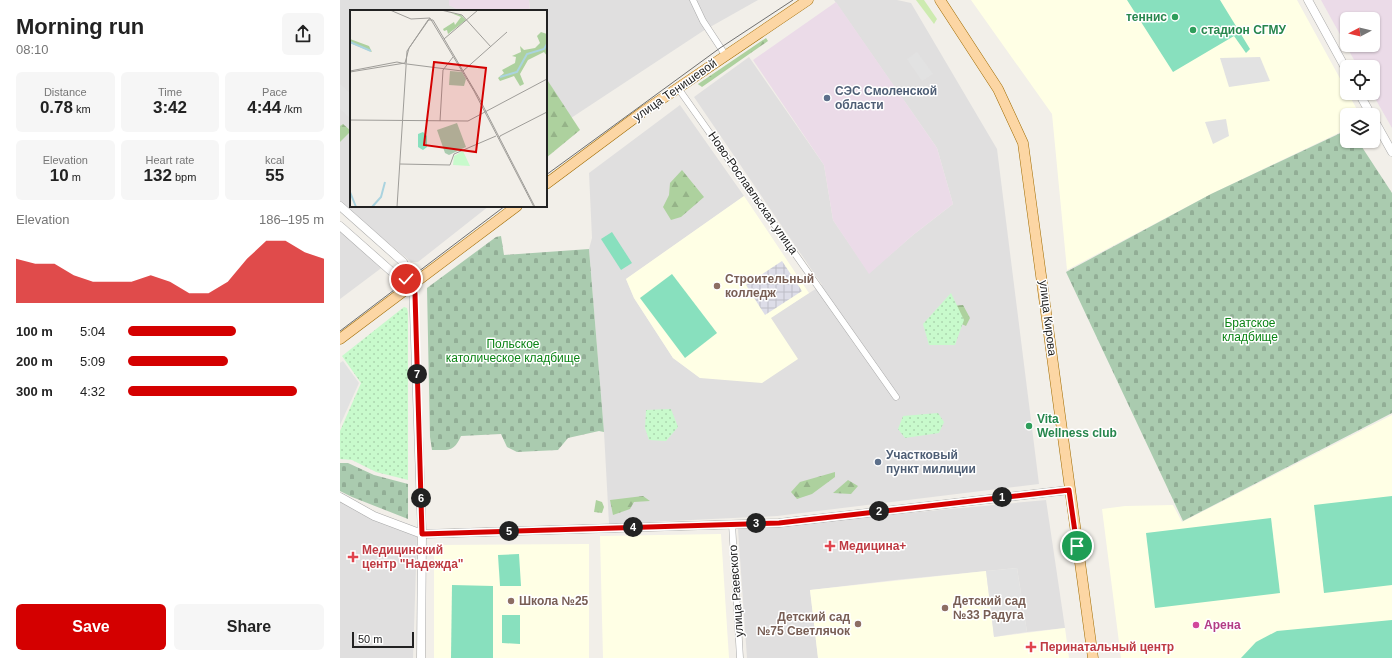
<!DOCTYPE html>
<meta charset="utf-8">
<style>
body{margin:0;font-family:Helvetica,sans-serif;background:#f6f6f6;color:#222;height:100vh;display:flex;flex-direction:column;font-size:15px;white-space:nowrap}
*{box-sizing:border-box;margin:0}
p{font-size:13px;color:#767676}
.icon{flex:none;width:22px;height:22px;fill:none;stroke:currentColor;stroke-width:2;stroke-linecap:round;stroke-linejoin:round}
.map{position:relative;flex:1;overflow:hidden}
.drawer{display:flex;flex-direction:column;background:#fff;width:340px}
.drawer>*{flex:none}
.needle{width:26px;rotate:263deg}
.controls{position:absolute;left:1000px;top:12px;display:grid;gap:8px}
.controls a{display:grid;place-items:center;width:40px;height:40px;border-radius:6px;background:#fff;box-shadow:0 1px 3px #0004;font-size:20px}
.scale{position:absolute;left:12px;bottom:10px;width:62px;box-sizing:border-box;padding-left:4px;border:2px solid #222;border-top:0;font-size:11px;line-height:14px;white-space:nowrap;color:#222;-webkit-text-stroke:3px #fff;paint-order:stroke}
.pin{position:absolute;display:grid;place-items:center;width:34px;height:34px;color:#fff;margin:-17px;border:2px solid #fff;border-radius:50%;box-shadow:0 1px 4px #0007}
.km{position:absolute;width:20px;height:20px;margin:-10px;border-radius:50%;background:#222;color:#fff;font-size:11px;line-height:20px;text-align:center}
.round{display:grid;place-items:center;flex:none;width:42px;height:42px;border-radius:6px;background:#f6f6f6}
.head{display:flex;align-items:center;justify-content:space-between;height:68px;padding:0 16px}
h1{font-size:22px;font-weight:700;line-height:30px}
.figures{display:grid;grid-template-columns:repeat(3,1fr);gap:6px;height:68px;padding:4px 16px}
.figures div{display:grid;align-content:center;border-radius:6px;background:#f6f6f6;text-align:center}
.figures b{font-size:17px;font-weight:700}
.figures small{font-size:11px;font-weight:400}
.figures p{font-size:11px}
.chart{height:112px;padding:8px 16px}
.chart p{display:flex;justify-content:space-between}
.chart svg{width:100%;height:72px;margin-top:4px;fill:#d40000;opacity:.7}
.cta{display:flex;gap:8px;margin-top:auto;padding:8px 16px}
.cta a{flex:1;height:46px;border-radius:6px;background:#d40000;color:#fff;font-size:16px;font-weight:700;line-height:46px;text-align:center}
.cta a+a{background:#f6f6f6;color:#222}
ul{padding:0 16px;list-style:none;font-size:13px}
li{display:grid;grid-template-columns:64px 48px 1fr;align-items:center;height:30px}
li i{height:10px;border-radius:5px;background:#d40000}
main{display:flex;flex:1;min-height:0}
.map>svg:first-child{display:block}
.residential{fill:#e0dfdf}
.industrial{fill:#ebdbe8;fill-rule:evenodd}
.education{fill:#ffffe5}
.grass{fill:#cdebb0}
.forest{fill:url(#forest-firs)}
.cemetery{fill:url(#cemetery-stones)}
.park{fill:url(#park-dots)}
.pitch{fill:#88e0be}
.parking{fill:#e2e2e2}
.plaza{fill:url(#plaza-grid)}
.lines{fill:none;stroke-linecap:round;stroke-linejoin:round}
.minor-casing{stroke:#a9a9a9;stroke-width:7}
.tertiary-casing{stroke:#a9a9a9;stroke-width:9}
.primary-casing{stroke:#a06b00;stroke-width:11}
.minor{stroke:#fff;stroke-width:6}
.tertiary{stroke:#fff;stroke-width:8}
.primary{stroke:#fcd6a4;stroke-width:10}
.tram{stroke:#707070;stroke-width:1}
.route-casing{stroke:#fff;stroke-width:8}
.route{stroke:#d40000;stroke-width:5}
.leisure-dot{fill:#2e9e5b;stroke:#fff;stroke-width:1.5}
.service-dot{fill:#5c6f8a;stroke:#fff;stroke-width:1.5}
.education-dot{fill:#8d6e63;stroke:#fff;stroke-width:1.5}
.health-dot{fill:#e0444e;stroke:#fff;stroke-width:1.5}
.hotel-dot{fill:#d1479c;stroke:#fff;stroke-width:1.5}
.labels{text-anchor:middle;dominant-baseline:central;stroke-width:3;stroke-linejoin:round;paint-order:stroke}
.leisure-label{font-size:12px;font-weight:bold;fill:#27864d;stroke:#fff;text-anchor:start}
.street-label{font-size:12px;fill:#222;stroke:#fff}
.service-label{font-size:12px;font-weight:bold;fill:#4e5e75;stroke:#fff;text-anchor:start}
.education-label{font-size:12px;font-weight:bold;fill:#785e54;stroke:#fff;text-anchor:start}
.park-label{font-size:12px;fill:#0c8416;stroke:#fff}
.health-label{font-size:12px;font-weight:bold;fill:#be3a42;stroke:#fff;text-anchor:start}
.hotel-label{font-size:12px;font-weight:bold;fill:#b23c85;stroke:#fff;text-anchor:start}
.inset-river{fill:none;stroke:#aad3df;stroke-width:2}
.inset-road{fill:none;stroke:#9f9d99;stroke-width:1}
.view{fill:#d40000;fill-opacity:0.15;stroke:#d40000;stroke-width:2}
.inset-edge{fill:none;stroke:#222;stroke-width:2}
</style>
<main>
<section class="drawer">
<div class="head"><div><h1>Morning run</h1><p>08:10</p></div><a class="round"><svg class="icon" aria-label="share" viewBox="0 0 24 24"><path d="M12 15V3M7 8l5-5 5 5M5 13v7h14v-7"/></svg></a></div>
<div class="figures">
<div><p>Distance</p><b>0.78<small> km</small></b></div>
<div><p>Time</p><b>3:42</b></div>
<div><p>Pace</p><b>4:44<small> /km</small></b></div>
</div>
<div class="figures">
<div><p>Elevation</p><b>10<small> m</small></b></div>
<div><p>Heart rate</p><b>132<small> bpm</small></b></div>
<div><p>kcal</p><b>55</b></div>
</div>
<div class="chart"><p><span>Elevation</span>186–195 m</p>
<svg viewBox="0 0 160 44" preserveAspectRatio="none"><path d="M0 44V17L10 20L20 20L30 27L40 31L50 31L60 31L70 27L80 31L90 38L100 38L110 31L120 17L130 6L140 6L150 13L160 17V44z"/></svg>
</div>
<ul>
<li><b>100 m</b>5:04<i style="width:55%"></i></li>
<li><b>200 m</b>5:09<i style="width:51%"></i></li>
<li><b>300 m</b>4:32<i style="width:86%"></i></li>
</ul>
<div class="cta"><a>Save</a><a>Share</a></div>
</section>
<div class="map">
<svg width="1052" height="658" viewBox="0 0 1052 658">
<defs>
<pattern id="forest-firs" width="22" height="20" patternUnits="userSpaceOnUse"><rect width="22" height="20" fill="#add19e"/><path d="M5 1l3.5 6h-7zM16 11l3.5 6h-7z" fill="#95b388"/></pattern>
<pattern id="cemetery-stones" width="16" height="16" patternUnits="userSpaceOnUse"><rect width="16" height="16" fill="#aacbaf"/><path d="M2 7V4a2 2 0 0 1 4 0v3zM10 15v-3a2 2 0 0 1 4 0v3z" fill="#92ae96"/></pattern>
<pattern id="park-dots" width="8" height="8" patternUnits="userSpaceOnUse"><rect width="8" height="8" fill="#c8facc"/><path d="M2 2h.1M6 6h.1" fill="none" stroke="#acd6af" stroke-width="1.8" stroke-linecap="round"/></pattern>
<pattern id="plaza-grid" width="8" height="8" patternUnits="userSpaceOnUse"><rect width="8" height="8" fill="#dddde8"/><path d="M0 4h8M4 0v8" fill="none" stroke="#bdbdc7"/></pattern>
</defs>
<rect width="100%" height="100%" fill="#f2efe9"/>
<g class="residential">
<path d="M0,0H109V5L120,10L11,11V206H149L78,262H71L0,202Z"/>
<path d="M189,0H418L363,31L231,118L206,78V11H190Z"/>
<path d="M494,0H557L571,3L657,149L699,484L437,516L269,524L264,432L249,249L252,238L249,173L340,105L404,196L286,279L294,298L333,358L360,378L431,317L482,285L354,97L409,57L484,165L493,220L529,273L573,235L613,204L597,148Z"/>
<path d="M0,229L44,266L0,299Z"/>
<path d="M0,499L77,536L73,658H0Z"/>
<path d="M706,500L725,628L687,632L677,568L555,580L470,590L478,658H407L398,529Z"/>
</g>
<g class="industrial">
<path d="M109,0H189L190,11H120L109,5Z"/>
<path d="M981,0H1052V128L1032,93L1033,67H1018ZM1007,19H1033V45H1007Z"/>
<path d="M496,2L597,148L613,204L573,235L529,274L493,220L484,165L413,60Z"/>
</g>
<g class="education">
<path d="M631,0H957L1020,115H1007V129L871,194L727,270L712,114Z"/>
<path d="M404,196L469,293L431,318L458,359L422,383L360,378L333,358L294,298L286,279Z"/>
<path d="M1052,415V658H781L762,509L785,506L833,505L842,522Z"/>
<path d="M381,534L389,658H263L260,536Z"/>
<path d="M249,544V658H94V545Z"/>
<path d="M646,571L654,637L725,628L729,658H478L470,590Z"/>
</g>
<path class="grass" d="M576,0H584L597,19L594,24Z"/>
<g class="forest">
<path d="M426,38L428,41L362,87L358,84Z"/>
<path d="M206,78L240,130L206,158Z"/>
<path d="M3,124L11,131L0,142V126Z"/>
<path d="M342,170L364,197L341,217L331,220L323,207L329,195L330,183Z"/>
<path d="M623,305L630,318L626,326L609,318L610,306Z"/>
<path d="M495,472V477L472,494L457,499L451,492L460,482Z"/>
<path d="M508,480L518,486L511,494L493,493Z"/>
<path d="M303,496L310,501L294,502L290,509L273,515L270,500Z"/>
<path d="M256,500L262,502L264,507L262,513L254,512Z"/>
</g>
<g class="cemetery">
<path d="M1007,130V141H1018L1052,193V413L843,521L726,272L871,194Z"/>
<path d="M161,236L164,255L249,249L264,432L259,431L228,438L218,450L177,452L167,447L161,434L121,436C114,452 109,450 92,450L90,437L87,288L156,237Z"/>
<path d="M0,463H8L34,475L68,484V519L12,497L0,491Z"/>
</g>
<g class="park">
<path d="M611,293L624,320L615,345H589L583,324Z"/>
<path d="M64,307L67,308L68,313V480L36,472L12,460L0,459V431L21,383L2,356Z"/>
<path d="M331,409L338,427L326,441L309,440L305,428L306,410Z"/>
<path d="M598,413L604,422L599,433L565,438L558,429L563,416Z"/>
</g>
<g class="pitch">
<path d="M787,0H880L910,49L906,53L894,36L833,72Z"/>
<path d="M272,232L292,263L281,270L261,239Z"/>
<path d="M332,274L377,333L345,358L300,298Z"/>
<path d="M1052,496V585L984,593L974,505Z"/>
<path d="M931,518L940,593L815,608L806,533Z"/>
<path d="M179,554L181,586H160L158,555Z"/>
<path d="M112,585L153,586V658H111Z"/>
<path d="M162,615H180V644L162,643Z"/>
<path d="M1052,620V658H901L916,642L937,631Z"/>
</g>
<g class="parking">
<path d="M577,52L593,74L582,81L567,59Z"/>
<path d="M920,57L930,81L889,87L880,58Z"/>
<path d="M0,84L11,94V119L0,109Z"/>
<path d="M886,119L889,136L873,144L865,122Z"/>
<path d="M3,361L19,383L0,425V363Z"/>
<path d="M677,568L687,632L654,637L646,571Z"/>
</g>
<path class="plaza" d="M442,261L462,291L425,315L406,285Z"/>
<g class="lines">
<defs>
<g id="minor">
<path d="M353,0L363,21L386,56"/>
<path d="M338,88L556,397"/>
<path d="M392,524L400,658"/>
</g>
<g id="tertiary">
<path d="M968,0L1007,71"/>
<path d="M1019,93L1031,115"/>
<path d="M1033,118L1052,152"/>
<path d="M0,206L63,262L73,283L82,534L81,658"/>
<path d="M0,226L52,272L73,283"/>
<path d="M0,497L34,516L82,534L439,523L729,490"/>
</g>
<g id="primary">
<path d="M600,0L658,89L683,143L753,658"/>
<path d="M206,184L304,111L468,0"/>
<path d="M0,339L177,206"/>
</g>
</defs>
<use href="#minor" class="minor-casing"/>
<use href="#tertiary" class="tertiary-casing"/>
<use href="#primary" class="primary-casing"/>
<use href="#minor" class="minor"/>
<use href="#tertiary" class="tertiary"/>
<use href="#primary" class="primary"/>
<g class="tram">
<path d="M206,175L380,48L453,0"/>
<path d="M0,331L165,206"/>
</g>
</g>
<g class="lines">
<defs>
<path id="route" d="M66,279L73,283L75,294L82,534L439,523L729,490L737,546"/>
</defs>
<use href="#route" class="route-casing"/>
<use href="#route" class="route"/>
</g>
<g class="leisure-dot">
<circle cx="835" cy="17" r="4"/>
<circle cx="853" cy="30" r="4"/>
<circle cx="689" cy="426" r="4"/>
</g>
<g class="service-dot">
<circle cx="487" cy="98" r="4"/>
<circle cx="538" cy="462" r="4"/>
</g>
<g class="education-dot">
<circle cx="377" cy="286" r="4"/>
<circle cx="171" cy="601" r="4"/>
<circle cx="605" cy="608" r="4"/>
<circle cx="518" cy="624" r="4"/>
</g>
<g class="health-dot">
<path d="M488 540h4v4h4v4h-4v4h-4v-4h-4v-4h4z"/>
<path d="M11 551h4v4h4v4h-4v4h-4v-4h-4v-4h4z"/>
<path d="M689 641h4v4h4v4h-4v4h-4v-4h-4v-4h4z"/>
</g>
<circle class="hotel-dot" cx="856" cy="625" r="4"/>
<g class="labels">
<g class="leisure-label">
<text x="827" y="17" text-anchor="end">теннис</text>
<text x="861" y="30">стадион СГМУ</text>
<text x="697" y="419">Vita<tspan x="697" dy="14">Wellness club</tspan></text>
</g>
<g class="street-label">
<text transform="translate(335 90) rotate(-35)">улица Тенишевой</text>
<text transform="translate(413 193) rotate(55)">Ново-Рославльская улица</text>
<text transform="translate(708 318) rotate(83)">улица Кирова</text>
<text transform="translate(396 591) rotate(-94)">улица Раевского</text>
</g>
<g class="service-label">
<text x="495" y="91">СЭС Смоленской<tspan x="495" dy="14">области</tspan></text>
<text x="546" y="455">Участковый<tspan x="546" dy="14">пункт милиции</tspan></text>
</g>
<g class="education-label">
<text x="385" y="279">Строительный<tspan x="385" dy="14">колледж</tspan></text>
<text x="179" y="601">Школа №25</text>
<text x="613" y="601">Детский сад<tspan x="613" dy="14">№33 Радуга</tspan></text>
<text x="510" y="617" text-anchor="end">Детский сад<tspan x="510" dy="14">№75 Светлячок</tspan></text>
</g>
<g class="park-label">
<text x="910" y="323">Братское<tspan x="910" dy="14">кладбище</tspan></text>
<text x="173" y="344">Польское<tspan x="173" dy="14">католическое кладбище</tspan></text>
</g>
<g class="health-label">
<text x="499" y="546">Медицина+</text>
<text x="22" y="550">Медицинский<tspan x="22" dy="14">центр "Надежда"</tspan></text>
<text x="700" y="647">Перинатальный центр</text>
</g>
<g class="hotel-label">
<text x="864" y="625">Арена</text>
</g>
</g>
<g transform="translate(10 10)">
<rect width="197" height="197" fill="#f2efe9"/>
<path d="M101,3L111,5L116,10L98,24L97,20L94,21L93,19L104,12L105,15L111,7ZM191,22L197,24V46L194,42L178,50L170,64L174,74L170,76L164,66L150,71L148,68L154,63L152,60L165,53L166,47L162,46L171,42L170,36L174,40L185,38L190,33L187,26ZM0,29L19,36L22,42L0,33Z" fill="#add19e"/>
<path d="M100,61L112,62L116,69L114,76L99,75ZM107,113L116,137L99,145L95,143L87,120Z" fill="#aacbaf"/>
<path d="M113,141L120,156L103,155L104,146Z" fill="#c8facc"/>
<path d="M73,122L77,126V137L73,140L68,137V124Z" fill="#88e0be"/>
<path class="inset-river" d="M0,32L21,41M150,67L167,62L177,44L194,39L197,34M0,182L6,197M22,197L31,187L35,172"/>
<path class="inset-road" d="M40,0L61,9L80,8M91,0L112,5L141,37M80,8L124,81L184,197M94,29L128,0M57,54L112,61M0,61L47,52L56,54M113,61L157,22M0,62L55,53L59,38L78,10H83L129,88L185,197M0,110L118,111L197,69M90,111L93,60L103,47M149,129L150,126L197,102M50,154L100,155L104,144L146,126M47,197L57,41L80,8"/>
<path class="view" d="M84,52L136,58L126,142L74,135Z"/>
<rect width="197" height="197" class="inset-edge"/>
</g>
</svg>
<div class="controls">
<a><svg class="needle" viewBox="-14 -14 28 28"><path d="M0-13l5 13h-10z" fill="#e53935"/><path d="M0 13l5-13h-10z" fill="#767676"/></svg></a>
<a><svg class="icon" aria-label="locate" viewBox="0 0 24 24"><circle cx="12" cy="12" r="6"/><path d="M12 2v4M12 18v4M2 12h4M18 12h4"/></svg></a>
<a><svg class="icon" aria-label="layers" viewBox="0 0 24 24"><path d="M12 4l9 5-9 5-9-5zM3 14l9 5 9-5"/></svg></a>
</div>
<div class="scale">50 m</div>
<div class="pin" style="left:737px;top:546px;background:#1e9e55"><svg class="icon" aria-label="arrive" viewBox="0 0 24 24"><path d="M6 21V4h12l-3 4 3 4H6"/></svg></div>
<div class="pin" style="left:66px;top:279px;background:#d93025"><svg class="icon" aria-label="check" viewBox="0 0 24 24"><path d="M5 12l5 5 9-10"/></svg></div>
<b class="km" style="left:662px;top:497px">1</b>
<b class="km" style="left:539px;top:511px">2</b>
<b class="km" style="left:416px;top:523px">3</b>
<b class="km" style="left:293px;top:527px">4</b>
<b class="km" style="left:169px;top:531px">5</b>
<b class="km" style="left:81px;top:498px">6</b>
<b class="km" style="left:77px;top:374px">7</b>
</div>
</main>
